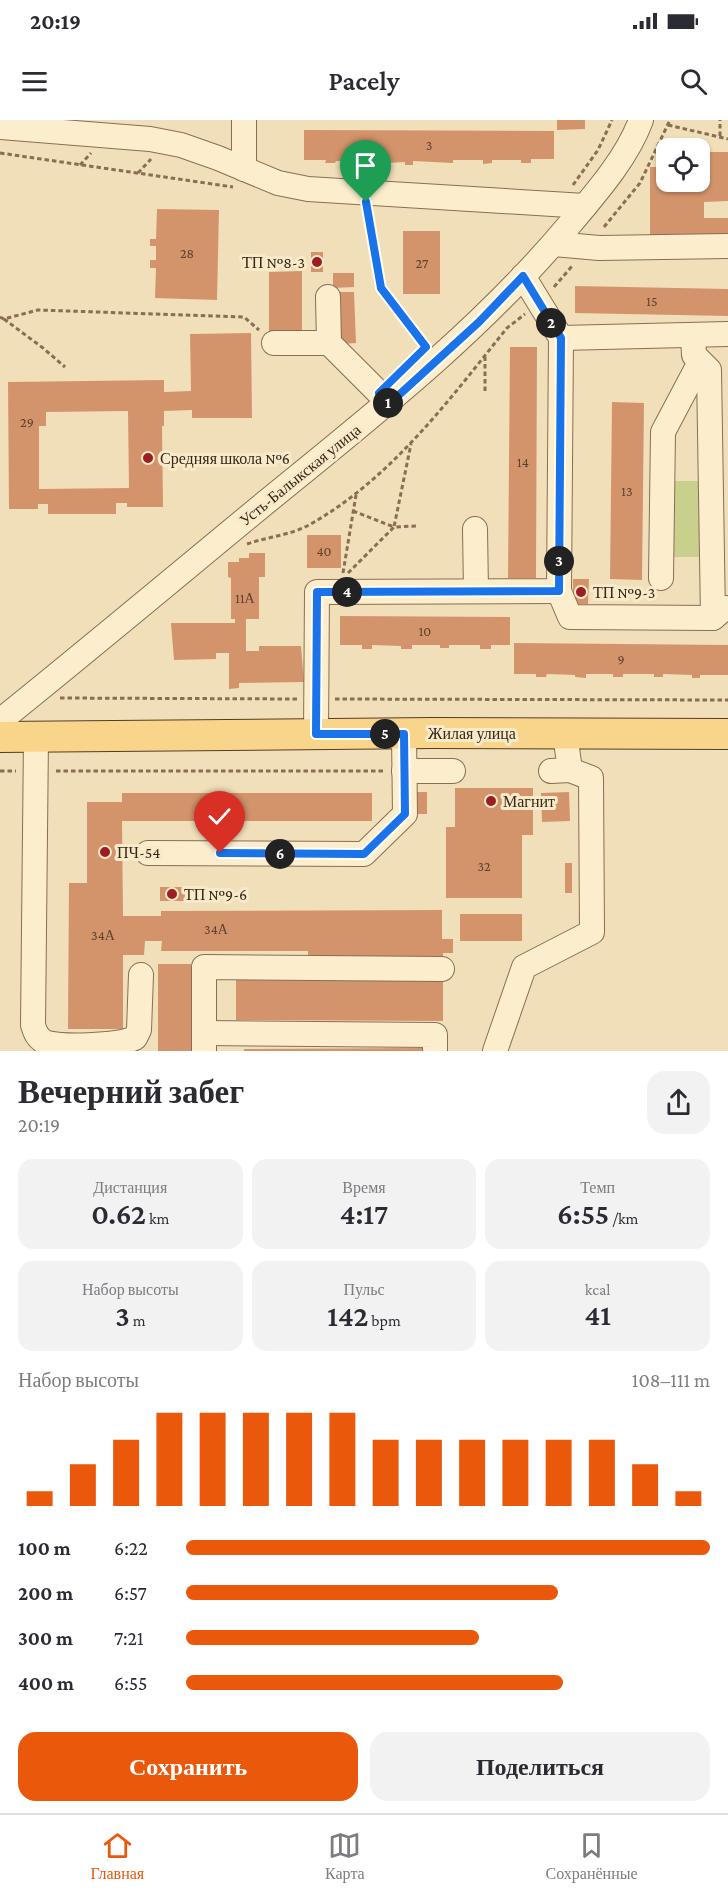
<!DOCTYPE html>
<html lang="ru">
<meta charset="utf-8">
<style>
body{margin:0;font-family:"Crimson Pro",serif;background:#f2f2f3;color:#2b2b33;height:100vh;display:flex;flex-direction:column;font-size:22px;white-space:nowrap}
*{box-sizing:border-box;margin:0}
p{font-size:20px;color:#7c7c81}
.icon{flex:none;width:33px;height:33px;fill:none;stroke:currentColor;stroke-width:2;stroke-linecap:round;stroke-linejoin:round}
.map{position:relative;height:931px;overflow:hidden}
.drawer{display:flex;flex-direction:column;background:#fff;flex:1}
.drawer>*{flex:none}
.buttons{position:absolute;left:656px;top:18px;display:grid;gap:12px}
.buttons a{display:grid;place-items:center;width:54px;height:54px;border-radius:12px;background:#fff;box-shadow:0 2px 4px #0004;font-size:30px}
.pin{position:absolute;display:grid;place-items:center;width:51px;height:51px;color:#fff;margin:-62px -26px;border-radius:50% 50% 50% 0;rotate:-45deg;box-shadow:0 0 6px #0007}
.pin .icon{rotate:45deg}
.km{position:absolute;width:30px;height:30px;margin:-15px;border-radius:50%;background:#222;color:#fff;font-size:16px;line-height:30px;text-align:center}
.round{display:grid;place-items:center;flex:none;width:63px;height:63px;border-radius:18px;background:#f2f2f3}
.headline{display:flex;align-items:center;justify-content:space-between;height:102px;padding:0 18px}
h1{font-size:33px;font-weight:600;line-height:45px}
.figures{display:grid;grid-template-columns:repeat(3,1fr);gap:9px;height:102px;padding:6px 18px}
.figures div{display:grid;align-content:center;border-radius:15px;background:#f2f2f3;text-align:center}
.figures b{font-size:30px;font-weight:600}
.figures small{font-size:16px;font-weight:400}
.figures p{font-size:16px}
.chart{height:168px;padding:12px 18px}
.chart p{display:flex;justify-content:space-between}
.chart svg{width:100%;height:108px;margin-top:6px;stroke:#ea580c;stroke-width:6}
.primary-button{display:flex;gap:12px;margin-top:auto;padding:12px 18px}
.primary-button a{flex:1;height:69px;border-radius:18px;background:#ea580c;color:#fff;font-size:24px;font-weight:600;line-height:69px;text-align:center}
.primary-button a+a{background:#f2f2f3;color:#2b2b33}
ul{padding:0 18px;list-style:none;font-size:20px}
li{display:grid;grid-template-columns:96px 72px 1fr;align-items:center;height:45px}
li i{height:15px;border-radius:8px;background:#ea580c}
.status{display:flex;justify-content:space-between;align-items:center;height:42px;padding:0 30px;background:#fff;direction:ltr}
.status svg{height:16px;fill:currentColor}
header{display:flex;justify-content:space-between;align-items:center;height:78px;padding:0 18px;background:#fff;font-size:27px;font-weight:600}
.tab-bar{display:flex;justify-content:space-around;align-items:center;height:84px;border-top:2px solid #e1e1e2;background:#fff;font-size:16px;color:#7c7c81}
.tab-bar a{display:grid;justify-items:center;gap:3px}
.tab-bar .current{color:#ea580c}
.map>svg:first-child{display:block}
.green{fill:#c9cf8d}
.building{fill:#d3946c;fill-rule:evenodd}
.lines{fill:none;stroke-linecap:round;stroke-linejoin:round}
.minor-casing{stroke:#896e53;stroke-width:26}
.major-casing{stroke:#553c28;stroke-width:32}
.path{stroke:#896e53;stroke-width:3;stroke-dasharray:4.5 3;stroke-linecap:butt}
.minor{stroke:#fcedcd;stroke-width:24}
.major{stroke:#f9d58c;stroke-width:30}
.route-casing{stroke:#fff;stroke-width:12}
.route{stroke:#1a73e8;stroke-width:8}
.poi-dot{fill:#9d1e22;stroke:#f8eac9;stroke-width:2}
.labels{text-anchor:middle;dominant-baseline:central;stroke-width:6;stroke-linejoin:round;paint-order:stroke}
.number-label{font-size:14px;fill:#5d422e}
.poi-label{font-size:16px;fill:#362719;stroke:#f8eac9;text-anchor:start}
.street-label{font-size:16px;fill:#362719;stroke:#f8eac9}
</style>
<div class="status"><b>20:19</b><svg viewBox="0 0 49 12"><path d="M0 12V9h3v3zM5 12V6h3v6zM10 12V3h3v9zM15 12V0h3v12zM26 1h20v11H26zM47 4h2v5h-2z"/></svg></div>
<header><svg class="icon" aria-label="menu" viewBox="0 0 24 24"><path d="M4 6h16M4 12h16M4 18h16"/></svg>Pacely<svg class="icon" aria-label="search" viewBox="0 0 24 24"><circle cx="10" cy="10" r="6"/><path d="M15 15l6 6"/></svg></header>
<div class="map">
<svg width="728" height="931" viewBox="0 0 728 931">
<rect width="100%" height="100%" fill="#f1dfb9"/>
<path class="green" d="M674,361H706L705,437H673Z"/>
<g class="building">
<path d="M557,0H585V9L557,10Z"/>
<path d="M304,10L554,11V39H531V43H521V40H492V43L483,44V40H453V43L413,41V45H405V42L365,44V41H336L335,43H325L326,40H304Z"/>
<path d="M699,32H728V81L704,82V98H728V114L650,115V47H666V62H699Z"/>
<path d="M157,89L219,90L217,180L155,178L156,148H150V140H156V126H150V119H156Z"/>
<rect x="403" y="111" width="37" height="63"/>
<rect x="311" y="132" width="12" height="20"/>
<path d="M302,151V211L269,212V152Z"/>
<path d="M333,153H354V167L333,168Z"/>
<path d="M575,166L728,169V196L575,193Z"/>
<path d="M339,172H354L356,223L340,224Z"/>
<path d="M251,213L252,298H192V290L164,291V306H162L163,387H127V383H116V394H48V384H38V389H9L8,262L164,260V272L191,271L190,214ZM128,291L129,368L39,369V306H46V292Z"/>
<path d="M510,227H537L536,458H508Z"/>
<path d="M612,282L644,283L642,460L610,459Z"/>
<rect x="307" y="415" width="34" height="33"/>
<path d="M249,433H265V457H259V499H246V531H259V526H301L304,562L239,563V568L229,569V533H216V539L174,540L171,503H235V499H231V458L228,457V442H239V438H249Z"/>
<path d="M573,459H589L588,484H573Z"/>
<path d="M340,496L510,497V525H491V529H480V525H449V528H440V525H412V529H401V526L372,525V529H362V525H340Z"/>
<path d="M514,523L728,525V555H700V558H692V555L663,554V557H654V554H623V557H613V554H586V558L575,557V555L547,554L546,557H536V554H514Z"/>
<path d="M455,668H533V715H522V778H446V707H455Z"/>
<rect x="417" y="672" width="10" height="22"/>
<path d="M569,672L570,701L542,702L541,673Z"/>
<path d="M122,673H372V701H122L123,796H161V791L442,790V819H453V833H443V836H373V838H357V836H308V831H161L162,821H145L144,835H123V909H68L69,763H87V682H122Z"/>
<rect x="565" y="743" width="7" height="30"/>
<rect x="160" y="767" width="25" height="14"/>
<rect x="460" y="794" width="62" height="27"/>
<rect x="158" y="844" width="33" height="87"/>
<path d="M236,860L443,861V901L236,900Z"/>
<path d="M422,928V931H244V929Z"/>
</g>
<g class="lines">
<defs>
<g id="minor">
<path d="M0,7L150,19L181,25L218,38L278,63L308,69L585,86"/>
<path d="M244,49V0"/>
<path d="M554,124L599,128L728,126"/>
<path d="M523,156L561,218L728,214"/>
<path d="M328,177L329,223L389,283"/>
<path d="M693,215L694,235L709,250L713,498"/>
<path d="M274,223H329"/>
<path d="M475,409L476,471"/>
<path d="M661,458L663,312L700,242"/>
<path d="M559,471L570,497L713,498L725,488"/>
<path d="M0,601C87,531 173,459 259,388C368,299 479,213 570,104C596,73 627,38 641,0"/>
<path d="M316,614L317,472L559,471L561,218"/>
<path d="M36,617L33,905C35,912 37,917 43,921C56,929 120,925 135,918L139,910L141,855"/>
<path d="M404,651H453"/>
<path d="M551,651L570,650L565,614"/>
<path d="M148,733L364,734L405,694L404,614"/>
<path d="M204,913L435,915V931"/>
<path d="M204,931V847L442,849"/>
<path d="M495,931L524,847L592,812L591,658L570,650"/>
</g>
<path id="major" d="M0,617L432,613L728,614"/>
</defs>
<use href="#minor" class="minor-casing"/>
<use href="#major" class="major-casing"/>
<g class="path">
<path d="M668,5L728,19"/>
<path d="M720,16V0"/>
<path d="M0,33L233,67"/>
<path d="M80,45L91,33"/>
<path d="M138,53L151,39"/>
<path d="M573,65L598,30L612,0"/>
<path d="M368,92L381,168L425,225"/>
<path d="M604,107L640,63L670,0"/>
<path d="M554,167L573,145"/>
<path d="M0,197L4,199L38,190L244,197L259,210"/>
<path d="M4,199L43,228L65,247"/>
<path d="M485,271V237"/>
<path d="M353,391L394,407L411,324"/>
<path d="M247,424C267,417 291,415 309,405C391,359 449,280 507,208L525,194"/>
<path d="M343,453L356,375"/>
<path d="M348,453L394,407L417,406"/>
<path d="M60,578L298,579"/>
<path d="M335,579L728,580"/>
<path d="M0,651H16"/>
<path d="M56,651H385"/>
</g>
<use href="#minor" class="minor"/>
<use href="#major" class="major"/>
</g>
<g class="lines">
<defs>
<path id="route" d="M220,733L364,734L405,694L404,614H316L317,472L559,471L561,218L523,156L479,202L389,284L379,273L426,227L381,168L366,82"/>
</defs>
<use href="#route" class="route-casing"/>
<use href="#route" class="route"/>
</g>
<g class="poi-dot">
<circle cx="317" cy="142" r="6"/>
<circle cx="148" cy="338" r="6"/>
<circle cx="581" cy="472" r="6"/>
<circle cx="491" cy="681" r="6"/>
<circle cx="105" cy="732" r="6"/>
<circle cx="172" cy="774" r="6"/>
</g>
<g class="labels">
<g class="number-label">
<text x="429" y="25">3</text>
<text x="187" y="133">28</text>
<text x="422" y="143">27</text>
<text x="652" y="181">15</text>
<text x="27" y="302">29</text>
<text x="523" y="342">14</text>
<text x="627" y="371">13</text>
<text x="324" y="431">40</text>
<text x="245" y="478">11А</text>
<text x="425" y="511">10</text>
<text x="621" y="539">9</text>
<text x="484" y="746">32</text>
<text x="216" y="809">34А</text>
<text x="103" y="815">34А</text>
</g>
<g class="poi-label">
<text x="305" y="142" text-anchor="end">ТП №8-3</text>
<text x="160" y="338">Средняя школа №6</text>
<text x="593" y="472">ТП №9-3</text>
<text x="503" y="681">Магнит</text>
<text x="117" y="732">ПЧ-54</text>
<text x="184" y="774">ТП №9-6</text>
</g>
<g class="street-label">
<text transform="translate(300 355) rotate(-39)">Усть-Балыкская улица</text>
<text x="472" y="613">Жилая улица</text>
</g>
</g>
</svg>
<div class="buttons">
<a><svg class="icon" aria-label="locate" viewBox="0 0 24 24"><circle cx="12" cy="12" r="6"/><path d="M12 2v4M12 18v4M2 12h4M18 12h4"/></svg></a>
</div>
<div class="pin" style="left:366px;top:82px;background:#1e9e55"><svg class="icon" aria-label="arrive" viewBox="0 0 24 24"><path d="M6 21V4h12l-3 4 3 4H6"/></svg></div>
<div class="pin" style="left:220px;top:733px;background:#d93025"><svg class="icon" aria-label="check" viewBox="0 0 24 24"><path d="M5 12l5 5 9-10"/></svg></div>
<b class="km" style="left:388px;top:283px">1</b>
<b class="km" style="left:551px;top:203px">2</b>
<b class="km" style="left:559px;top:441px">3</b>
<b class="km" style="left:347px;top:472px">4</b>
<b class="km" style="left:385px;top:614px">5</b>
<b class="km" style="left:280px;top:734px">6</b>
</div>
<section class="drawer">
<div class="headline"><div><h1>Вечерний забег</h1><p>20:19</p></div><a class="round"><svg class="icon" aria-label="share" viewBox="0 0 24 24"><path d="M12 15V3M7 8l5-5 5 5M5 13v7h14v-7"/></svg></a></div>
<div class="figures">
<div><p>Дистанция</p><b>0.62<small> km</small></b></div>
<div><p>Время</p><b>4:17</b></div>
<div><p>Темп</p><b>6:55<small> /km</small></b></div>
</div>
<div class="figures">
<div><p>Набор высоты</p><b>3<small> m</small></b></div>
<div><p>Пульс</p><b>142<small> bpm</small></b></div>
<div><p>kcal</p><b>41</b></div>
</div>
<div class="chart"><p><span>Набор высоты</span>108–111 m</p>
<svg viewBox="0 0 160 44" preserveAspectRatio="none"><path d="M5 44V38M15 44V27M25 44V17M35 44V6M45 44V6M55 44V6M65 44V6M75 44V6M85 44V17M95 44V17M105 44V17M115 44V17M125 44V17M135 44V17M145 44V27M155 44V38"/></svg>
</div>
<ul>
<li><b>100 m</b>6:22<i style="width:100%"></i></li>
<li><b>200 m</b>6:57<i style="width:71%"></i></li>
<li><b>300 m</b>7:21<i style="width:56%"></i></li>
<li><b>400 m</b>6:55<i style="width:72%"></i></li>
</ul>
<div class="primary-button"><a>Сохранить</a><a>Поделиться</a></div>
</section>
<nav class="tab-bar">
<a class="current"><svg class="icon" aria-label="home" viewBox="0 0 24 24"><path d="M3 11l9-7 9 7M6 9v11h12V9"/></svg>Главная</a>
<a><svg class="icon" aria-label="map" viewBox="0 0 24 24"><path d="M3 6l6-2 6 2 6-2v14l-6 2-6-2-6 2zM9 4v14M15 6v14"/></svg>Карта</a>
<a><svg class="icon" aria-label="saved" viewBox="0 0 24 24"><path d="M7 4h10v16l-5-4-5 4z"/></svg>Сохранённые</a>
</nav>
